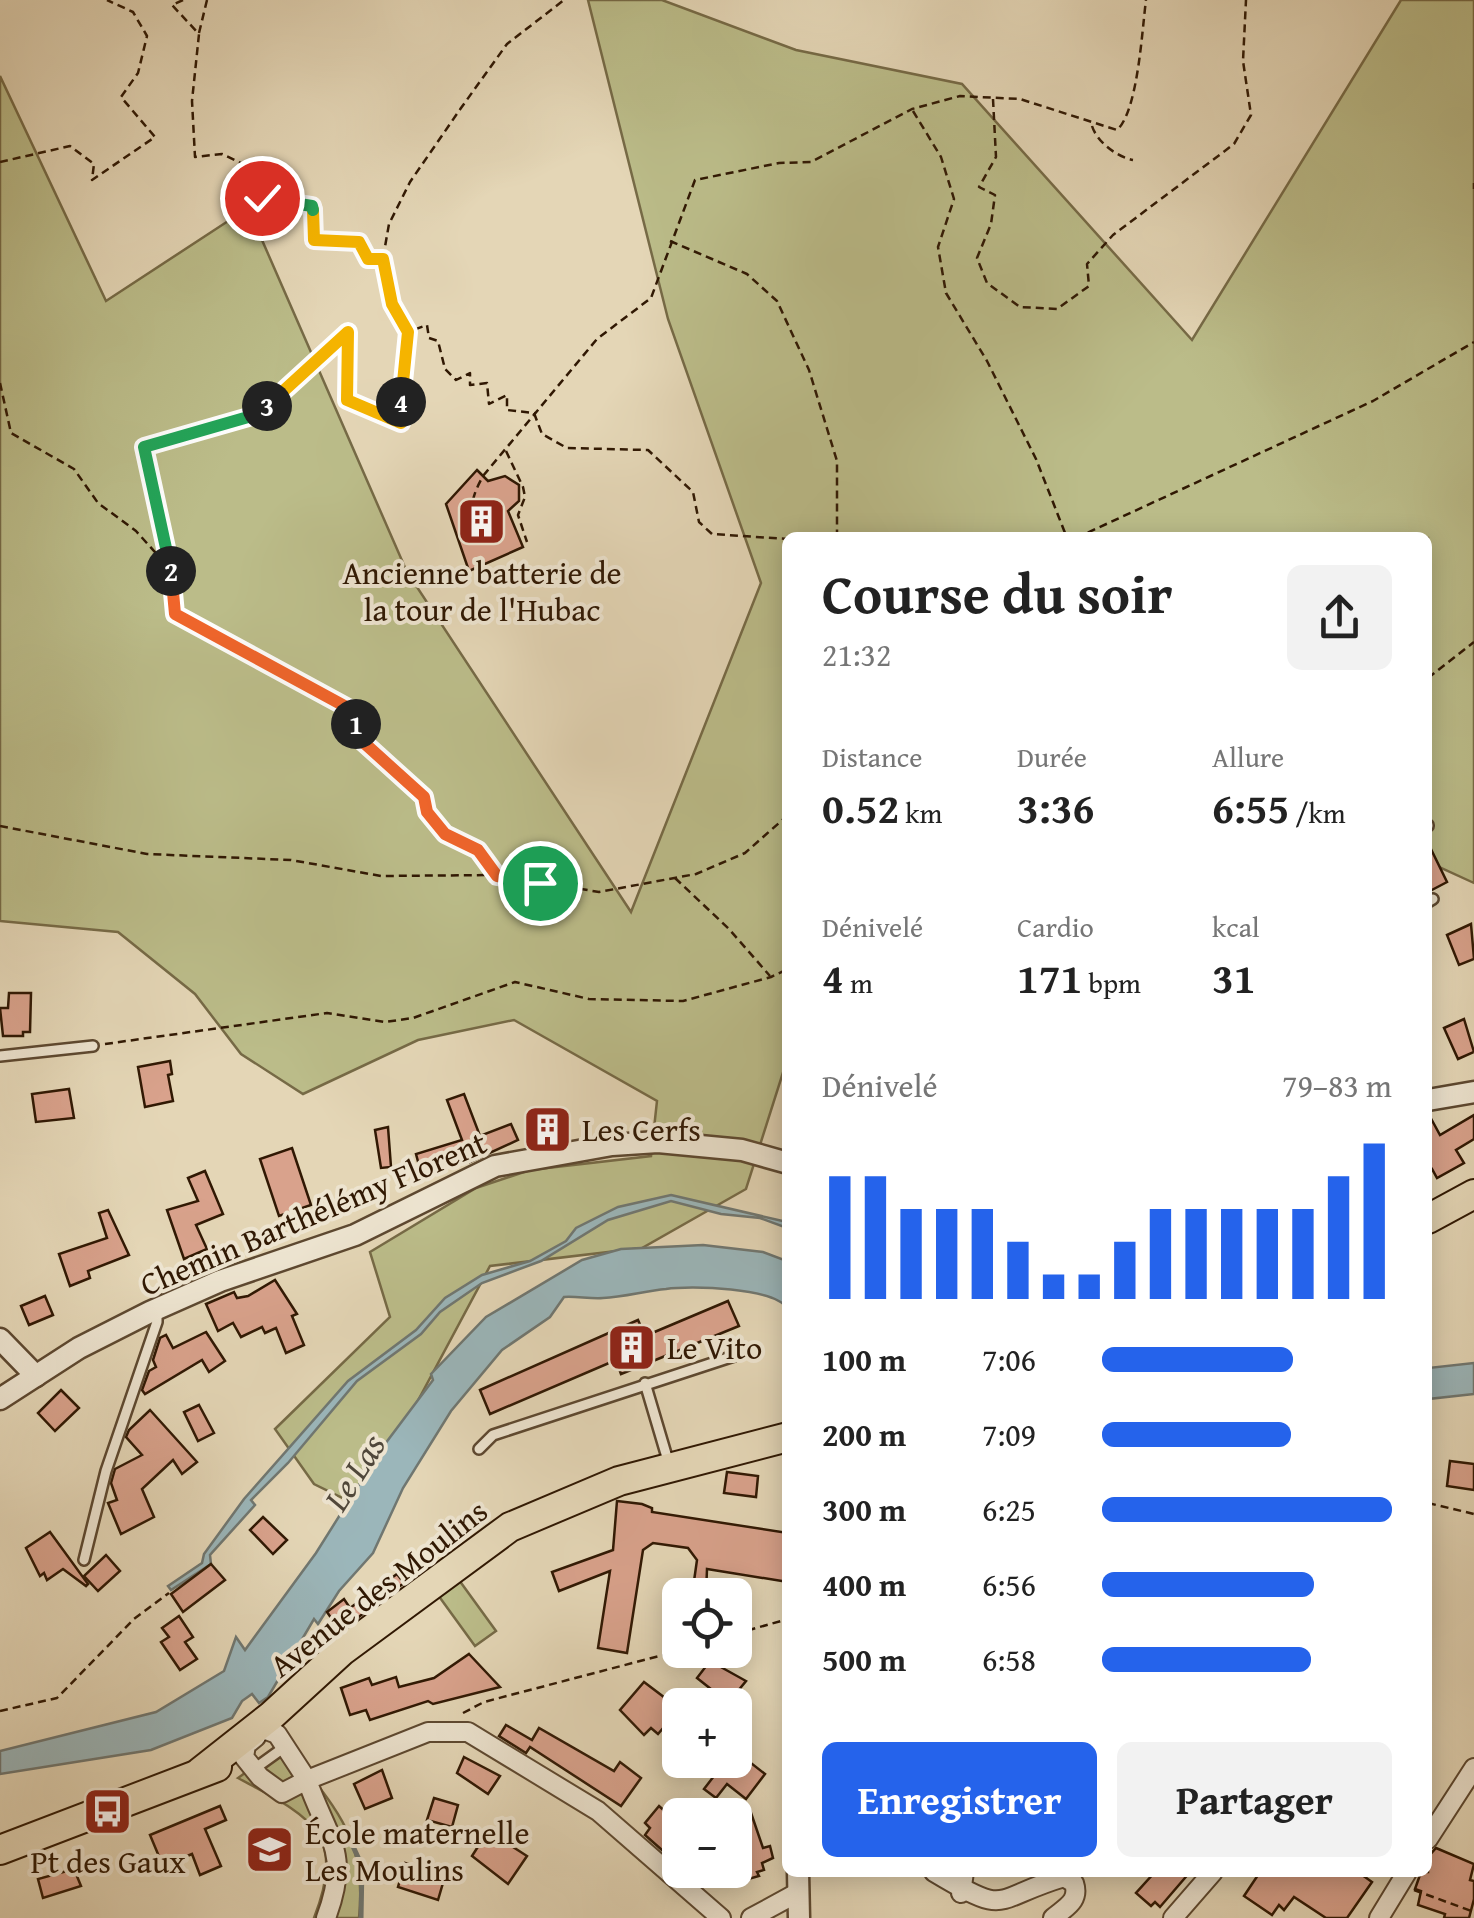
<!DOCTYPE html>
<html lang="fr">
<meta charset="utf-8">
<style>
body{margin:0;font-family:"Gentium Book Plus",serif;background:#f2f2f2;color:#222;height:100vh;display:flex;flex-direction:column;font-size:38px;white-space:nowrap}
*{box-sizing:border-box;margin:0}
p{font-size:32px;color:#767676}
.icon{flex:none;width:55px;height:55px;fill:none;stroke:currentColor;stroke-width:2;stroke-linecap:round;stroke-linejoin:round}
.map{position:relative;flex:1;overflow:hidden}
.side{position:absolute;left:782px;top:532px;width:650px;height:1345px;display:flex;flex-direction:column;background:#fff;border-radius:15px;box-shadow:0 5px 25px #0003}
.side>*{flex:none}
.buttons{position:absolute;left:662px;top:1578px;display:grid;gap:20px}
.buttons a{display:grid;place-items:center;width:90px;height:90px;border-radius:15px;background:#fff;box-shadow:0 5px 25px #0003;font-size:50px}
.pin{position:absolute;display:grid;place-items:center;width:85px;height:85px;color:#fff;margin:-42px;border:5px solid #fff;border-radius:50%;box-shadow:0 2px 10px #0007}
.km{position:absolute;width:50px;height:50px;margin:-25px;border-radius:50%;background:#222;color:#fff;font-size:28px;line-height:50px;text-align:center}
.round{display:grid;place-items:center;flex:none;width:105px;height:105px;border-radius:15px;background:#f2f2f2}
.summary{display:flex;align-items:center;justify-content:space-between;height:170px;padding:0 40px}
h1{font-size:55px;font-weight:600;line-height:75px}
.stats{display:grid;grid-template-columns:repeat(3,1fr);gap:15px;height:170px;padding:10px 40px}
.stats div{display:grid;align-content:center}
.stats b{font-size:42px;font-weight:600}
.stats small{font-size:28px;font-weight:400}
.stats p{font-size:28px}
.chart{height:280px;padding:20px 40px}
.chart p{display:flex;justify-content:space-between}
.chart svg{width:100%;height:180px;margin-top:10px;stroke:#2563eb;stroke-width:6}
.primary-button{display:flex;gap:20px;margin-top:auto;padding:20px 40px}
.primary-button a{flex:1;height:115px;border-radius:15px;background:#2563eb;color:#fff;font-size:40px;font-weight:600;line-height:115px;text-align:center}
.primary-button a+a{background:#f2f2f2;color:#222}
ul{padding:0 40px;list-style:none;font-size:32px}
li{display:grid;grid-template-columns:160px 120px 1fr;align-items:center;height:75px}
li i{height:25px;border-radius:12px;background:#2563eb}
.map>svg:first-child{display:block}
.green{fill:#bbbc89;stroke:#766a46;stroke-width:2.5}
.water{fill:#9bb6ba;stroke:#707771;stroke-width:2.5}
.lines{fill:none;stroke-linecap:round;stroke-linejoin:round}
.stream{stroke:#707771;stroke-width:5}
.building{fill:#d9a28c;stroke:#301803;stroke-width:2.5}
.service-casing{stroke:#5d4830;stroke-width:14}
.minor-casing{stroke:#5d4830;stroke-width:22}
.tertiary-casing{stroke:#5d4830;stroke-width:25}
.primary-casing{stroke:#301803;stroke-width:32}
.path{stroke:#301803;stroke-width:2.5;stroke-dasharray:8 5;stroke-linecap:butt}
.service{stroke:#ede4d0;stroke-width:9}
.minor{stroke:#ede4d0;stroke-width:18}
.tertiary{stroke:#ede4d0;stroke-width:20}
.primary{stroke:#e4d6b6;stroke-width:28}
.split-1-casing{stroke:#fff;stroke-width:20}
.split-2-casing{stroke:#fff;stroke-width:20}
.split-3-casing{stroke:#fff;stroke-width:20}
.split-4-casing{stroke:#fff;stroke-width:20}
.split-5-casing{stroke:#fff;stroke-width:20}
.split-6-casing{stroke:#fff;stroke-width:20}
.split-1{stroke:#f0652b;stroke-width:12}
.split-2{stroke:#f0652b;stroke-width:12}
.split-3{stroke:#22a559;stroke-width:12}
.split-4{stroke:#f5b400;stroke-width:12}
.split-5{stroke:#f5b400;stroke-width:12}
.split-6{stroke:#22a559;stroke-width:12}
.labels{text-anchor:middle;dominant-baseline:central;stroke-width:8;stroke-linejoin:round;paint-order:stroke}
.poi-label{font-size:32px;fill:#301803;stroke:#ede4d0;text-anchor:start}
.street-label{font-size:32px;fill:#301803;stroke:#ede4d0}
.water-label{font-size:35px;font-style:italic;fill:#50473a;stroke:#ede4d0}
</style>
<div class="map">
<svg width="1474" height="1918" viewBox="0 0 1474 1918">
<rect width="100%" height="100%" fill="#e4d6b6"/>
<filter id="stains"><feTurbulence type="fractalNoise" baseFrequency=".002" numOctaves="4"/><feColorMatrix values="0 0 0 0 .2 0 0 0 0 .09 0 0 0 0 .02 0 0 0 .5 -.17"/></filter>
<radialGradient id="worn" r=".72"><stop offset=".6" stop-color="#630" stop-opacity="0"/><stop offset="1" stop-color="#630" stop-opacity=".3"/></radialGradient>
<g class="green">
<path d="M588,0H662L796,50L962,84L1192,340L1401,0H1474V883L1428,862V538H788L787,1060L746,1189L642,1248L490,1266L361,1507L314,1484L275,1429L390,1317L370,1252L476,1188L530,1170L651,1156L657,1101L514,1020L418,1040L303,1094L241,1054L195,994L118,932L0,921V76L106,301L248,208L407,572L631,912L761,583L668,319Z"/>
<path d="M459,1580L496,1631L475,1646L438,1595Z"/>
<path d="M286,1743C332,1807 368,1834 359,1918H314C348,1831 308,1816 238,1778Z"/>
</g>
<g class="water">
<path d="M671,1195L787,1222V1228L760,1218L721,1214L671,1201L608,1220L541,1261L482,1283L440,1312L421,1334L357,1381L288,1463L251,1500L255,1505L210,1555L211,1564L171,1590L168,1586L202,1563L204,1554L244,1499L348,1381L416,1330L445,1298L482,1275L530,1261L566,1241L576,1228L618,1207Z"/>
<path d="M703,1245L763,1252L787,1261V1308C775,1288 690,1285 666,1289C645,1291 624,1297 603,1298C590,1299 576,1296 564,1297L550,1317L502,1350L451,1411L403,1488L373,1553L339,1591L318,1624L314,1619L268,1697L259,1703L252,1694L242,1701L232,1718L151,1750L0,1774V1751L156,1712L224,1671L236,1637L245,1650L316,1553L382,1448L433,1380L431,1374L486,1317L582,1260L621,1249Z"/>
<path d="M1474,1363V1394L1428,1399V1368Z"/>
</g>
<g class="lines">
<path class="stream" d="M346,1831L362,1866L361,1918"/>
</g>
<g class="building">
<path d="M477,470L488,481L505,476L519,485V501L508,511L523,547L469,571L446,504Z"/>
<path d="M1428,843L1447,882L1428,892Z"/>
<path d="M1471,924L1474,959L1459,965L1447,935Z"/>
<path d="M9,993H31L30,1032H23V1036H3L0,1008H8Z"/>
<path d="M1464,1019L1474,1052L1458,1059L1444,1028Z"/>
<path d="M170,1061L172,1074L168,1075L173,1101L145,1107L138,1067Z"/>
<path d="M69,1089L74,1118L36,1122L32,1094Z"/>
<path d="M464,1094L480,1136L511,1124L518,1140L470,1162L468,1155L420,1169L416,1154L462,1140L447,1100Z"/>
<path d="M558,1109L560,1128L554,1130V1141L539,1144L535,1113Z"/>
<path d="M1428,1113L1440,1135L1474,1115V1139L1456,1150L1464,1163L1437,1178L1432,1169L1428,1171Z"/>
<path d="M388,1127L391,1167L381,1168L375,1130Z"/>
<path d="M292,1148L311,1205L279,1216L260,1159Z"/>
<path d="M205,1171L223,1214L196,1225L207,1249L184,1259L167,1210L198,1201L188,1178Z"/>
<path d="M108,1210L129,1255L88,1271L90,1278L70,1286L59,1254L107,1238L99,1213Z"/>
<path d="M275,1280L297,1314L292,1316L304,1345L286,1353L276,1328L265,1333L262,1327L241,1337L233,1323L218,1331L206,1304L234,1292L237,1298L248,1296Z"/>
<path d="M45,1296L53,1315L29,1325L21,1306Z"/>
<path d="M728,1301L739,1326L621,1374L616,1360L490,1414L480,1390L638,1320L645,1336Z"/>
<path d="M206,1332L225,1361L209,1372L202,1360L145,1394L142,1390L149,1371L156,1367L153,1360L160,1338L166,1335L173,1348Z"/>
<path d="M61,1390L79,1408L55,1431L38,1413Z"/>
<path d="M199,1405L214,1433L198,1441L184,1412Z"/>
<path d="M150,1410L197,1462L182,1474L173,1460L142,1489L154,1517L121,1534L108,1503L117,1500L111,1483L115,1469L142,1455L126,1437L129,1430Z"/>
<path d="M1450,1461L1474,1464V1490L1447,1486Z"/>
<path d="M727,1472L758,1476L756,1497L724,1493Z"/>
<path d="M617,1501L642,1504L652,1508V1512L788,1533V1582L707,1569L706,1595H692L697,1560L688,1548L653,1543L643,1550L627,1653L598,1648L610,1571L559,1591L552,1572L613,1550Z"/>
<path d="M263,1517L287,1540L273,1554L250,1530Z"/>
<path d="M50,1532L88,1584L86,1586L63,1569L47,1580L44,1573L40,1576L26,1548Z"/>
<path d="M106,1555L120,1571L98,1591L84,1576Z"/>
<path d="M211,1564L225,1580L183,1612L171,1594Z"/>
<path d="M397,1574L404,1583L328,1640L318,1633L334,1622L327,1612L344,1599L350,1608Z"/>
<path d="M179,1616L193,1637L185,1642L197,1659L180,1670L161,1642L169,1637L162,1628Z"/>
<path d="M469,1654L500,1687L433,1704L428,1701L370,1720L366,1710L350,1715L341,1688L369,1678L372,1685L396,1677L399,1687L434,1678Z"/>
<path d="M710,1661L746,1681L733,1697L727,1691L721,1697L697,1678Z"/>
<path d="M644,1682L673,1704L670,1707L676,1713L658,1734L651,1728L644,1735L620,1710Z"/>
<path d="M506,1725L532,1740L539,1728L614,1771L620,1762L641,1778L621,1806L530,1747L526,1753L499,1736Z"/>
<path d="M742,1756L765,1774L746,1799L727,1784L716,1798L704,1789L714,1776L694,1760H715L730,1772Z"/>
<path d="M464,1757L500,1776L488,1794L457,1773Z"/>
<path d="M382,1770L392,1798L365,1809L354,1784Z"/>
<path d="M434,1798L458,1805L452,1827L427,1820Z"/>
<path d="M220,1806L226,1820L205,1829L221,1866L200,1875L192,1854L163,1866L150,1835Z"/>
<path d="M659,1806L680,1825V1866L645,1835L650,1828L645,1823Z"/>
<path d="M750,1810L763,1848L770,1846L773,1858L762,1863L764,1870L757,1872L759,1876L745,1880L735,1851V1816Z"/>
<path d="M488,1831L527,1856L508,1884L472,1856Z"/>
<path d="M1436,1848L1474,1864L1470,1880L1474,1881V1899L1469,1918H1444L1445,1914L1418,1905L1421,1891L1415,1889L1421,1872H1428V1857Z"/>
<path d="M405,1863L445,1876L438,1900L398,1887Z"/>
<path d="M74,1869L81,1886L43,1898L38,1879Z"/>
<path d="M1155,1872H1190L1160,1907L1155,1902L1151,1906L1136,1893Z"/>
<path d="M1260,1872H1358L1372,1882L1347,1918H1326L1294,1897L1284,1910L1279,1905L1272,1915L1244,1896Z"/>
</g>
<g class="lines">
<defs>
<g id="service">
<path d="M1428,826V825"/>
<path d="M1428,902L1433,899"/>
<path d="M0,1056L93,1046"/>
<path d="M645,1383L669,1464"/>
<path d="M479,1449L493,1435L734,1356"/>
<path d="M84,1560L106,1471L157,1322V1311"/>
<path d="M254,1769L286,1746"/>
</g>
<g id="minor">
<path d="M251,1734L266,1730L277,1734L307,1780L282,1793L260,1777L244,1757L246,1745L256,1737"/>
<path d="M1428,1839L1474,1768"/>
<path d="M934,1872C1011,1918 990,1899 1064,1877L1074,1883C1080,1901 1066,1907 1053,1918"/>
<path d="M961,1893L964,1872"/>
<path d="M326,1918C351,1851 328,1840 307,1780L428,1732H468L598,1811L721,1918"/>
<path d="M751,1918L797,1893"/>
<path d="M1173,1918L1213,1872"/>
<path d="M1379,1918L1407,1872"/>
</g>
<g id="tertiary">
<path d="M1428,1100L1474,1092"/>
<path d="M0,1339L36,1376"/>
<path d="M0,1399L79,1348L150,1312L220,1281L355,1235L495,1166L612,1145L658,1142L742,1150L788,1163"/>
<path d="M798,1872L799,1918"/>
</g>
<g id="primary">
<path d="M1428,1219L1474,1194"/>
<path d="M200,1772L271,1716L342,1651L510,1527L619,1481L788,1437"/>
<path d="M0,1850L217,1767"/>
</g>
</defs>
<use href="#service" class="service-casing"/>
<use href="#minor" class="minor-casing"/>
<use href="#tertiary" class="tertiary-casing"/>
<use href="#primary" class="primary-casing"/>
<g class="path">
<path d="M183,0L172,5L199,34L192,101L195,157L222,154L243,164L247,180L261,185L262,198L313,206L314,240L359,243L368,259H383C386,284 390,313 408,332L427,325L429,338L438,341L445,369L456,380L470,373V385L487,383L489,404L507,395V410L534,413L542,434L567,448L648,450L693,492L699,522L712,534L788,539"/>
<path d="M199,33L207,0"/>
<path d="M993,99L996,157L979,187L995,195L991,224L977,258L987,283L1020,307L1057,309L1089,286L1087,264L1113,235L1234,144L1251,115L1243,61L1246,0"/>
<path d="M913,111L941,157L954,199L938,247L946,293L987,361L1036,459L1067,538"/>
<path d="M1092,126C1097,142 1117,157 1133,160"/>
<path d="M0,162L70,146L94,164L92,180L155,137L121,97L138,73L147,36L133,12L107,0"/>
<path d="M1474,183V189"/>
<path d="M670,241L747,274L777,301L809,370L837,461V538"/>
<path d="M383,258L389,224L410,182L461,108L507,44L564,0"/>
<path d="M0,383L11,433L74,469L98,503L136,531L171,570L175,614L349,709L362,741L424,797L427,813L445,834L478,851L496,874"/>
<path d="M506,451L523,487L525,497L518,515L527,542"/>
<path d="M491,524H477C468,505 474,493 483,476L597,339L651,298L695,180L779,163L811,162L912,109L960,96L1020,99L1117,130C1138,111 1142,30 1146,0"/>
<path d="M1076,538L1373,401L1474,342"/>
<path d="M170,569L144,447L259,413L348,332L347,400L401,423L400,388L408,333"/>
<path d="M1428,678L1474,642"/>
<path d="M0,826L147,854L291,860L381,876L497,875L599,892L696,874L745,853L788,815"/>
<path d="M675,878L729,929L770,976"/>
<path d="M105,1044L327,1013L385,1022L413,1018L515,982L589,999L683,1001L771,977L788,969"/>
<path d="M1428,1503L1474,1514"/>
<path d="M735,1634L788,1619"/>
<path d="M0,1711L57,1698L134,1619L169,1593"/>
<path d="M463,1713L484,1702L682,1650"/>
<path d="M1414,1890L1474,1912"/>
</g>
<use href="#service" class="service"/>
<use href="#minor" class="minor"/>
<use href="#tertiary" class="tertiary"/>
<use href="#primary" class="primary"/>
</g>
<g class="lines">
<defs>
<path id="split-1" d="M356,724L362,741L424,797L427,812L445,834L478,850L497,876L540,883"/>
<path id="split-2" d="M171,571L175,614L350,709L356,724"/>
<path id="split-3" d="M171,571L144,447L259,414L267,406"/>
<path id="split-4" d="M267,406L348,332L347,400L401,423V402"/>
<path id="split-5" d="M313,210L314,240L359,242L368,259H383L392,304L408,332L401,402"/>
<path id="split-6" d="M262,198L312,206L313,210"/>
</defs>
<use href="#split-1" class="split-1-casing"/>
<use href="#split-2" class="split-2-casing"/>
<use href="#split-3" class="split-3-casing"/>
<use href="#split-4" class="split-4-casing"/>
<use href="#split-5" class="split-5-casing"/>
<use href="#split-6" class="split-6-casing"/>
<use href="#split-1" class="split-1"/>
<use href="#split-2" class="split-2"/>
<use href="#split-3" class="split-3"/>
<use href="#split-4" class="split-4"/>
<use href="#split-5" class="split-5"/>
<use href="#split-6" class="split-6"/>
</g>
<defs>
<symbol id="building-square" viewBox="-11 -11 22 22"><rect x="-9" y="-9" width="18" height="18" rx="4" fill="#8f2418" stroke="#ede4d0"/><path d="M-4-6H4V6H1V3H-1V6H-4ZM-2.5-4.3h1.7v1.8h-1.7ZM.8-4.3h1.7v1.8H.8ZM-2.5-1h1.7V.8h-1.7ZM.8-1h1.7V.8H.8Z" fill="#fff"/></symbol>
<symbol id="bus-square" viewBox="-11 -11 22 22"><rect x="-9" y="-9" width="18" height="18" rx="4" fill="#8f2418" stroke="#ede4d0"/><path d="M-5-6H5V4H4V6H2V4H-2V6H-4V4H-5ZM-3.5-4V0h7V-4ZM-3.5 1.2v1.5H-2V1.2ZM2 1.2v1.5H3.5V1.2Z" fill="#fff"/></symbol>
<symbol id="school-square" viewBox="-11 -11 22 22"><rect x="-9" y="-9" width="18" height="18" rx="4" fill="#8f2418" stroke="#ede4d0"/><path d="M0-5L7-2L0 1L-7-2ZM-4 1L0 2.5L4 1V4Q0 6-4 4Z" fill="#fff"/></symbol>
</defs>
<g fill-rule="evenodd">
<use href="#building-square" x="454" y="494" width="55" height="55"/>
<use href="#building-square" x="520" y="1102" width="55" height="55"/>
<use href="#building-square" x="604" y="1320" width="55" height="55"/>
<use href="#bus-square" x="80" y="1784" width="55" height="55"/>
<use href="#school-square" x="242" y="1822" width="55" height="55"/>
</g>
<g class="labels">
<g class="poi-label">
<text x="482" y="572" text-anchor="middle">Ancienne batterie de<tspan x="482" dy="37">la tour de l'Hubac</tspan></text>
<text x="582" y="1129">Les Cerfs</text>
<text x="667" y="1347">Le Vito</text>
<text x="305" y="1832">École maternelle<tspan x="305" dy="37">Les Moulins</tspan></text>
<text x="108" y="1861" text-anchor="middle">Pt des Gaux</text>
</g>
<g class="street-label">
<text transform="translate(313 1213) rotate(-23)">Chemin Barthélémy Florent</text>
<text transform="translate(378 1588) rotate(-38)">Avenue des Moulins</text>
</g>
<g class="water-label">
<text transform="translate(354 1472) rotate(-58)">Le Las</text>
</g>
</g>
<rect width="100%" height="100%" filter="url(#stains)"/>
<rect width="100%" height="100%" fill="url(#worn)"/>
</svg>
<div class="buttons">
<a><svg class="icon" aria-label="locate" viewBox="0 0 24 24"><circle cx="12" cy="12" r="6"/><path d="M12 2v4M12 18v4M2 12h4M18 12h4"/></svg></a>
<a>+</a>
<a>−</a>
</div>
<div class="pin" style="left:540px;top:883px;background:#1e9e55"><svg class="icon" aria-label="arrive" viewBox="0 0 24 24"><path d="M6 21V4h12l-3 4 3 4H6"/></svg></div>
<div class="pin" style="left:262px;top:198px;background:#d93025"><svg class="icon" aria-label="check" viewBox="0 0 24 24"><path d="M5 12l5 5 9-10"/></svg></div>
<b class="km" style="left:356px;top:724px">1</b>
<b class="km" style="left:171px;top:571px">2</b>
<b class="km" style="left:267px;top:406px">3</b>
<b class="km" style="left:401px;top:402px">4</b>
<section class="side">
<div class="summary"><div><h1>Course du soir</h1><p>21:32</p></div><a class="round"><svg class="icon" aria-label="share" viewBox="0 0 24 24"><path d="M12 15V3M7 8l5-5 5 5M5 13v7h14v-7"/></svg></a></div>
<div class="stats">
<div><p>Distance</p><b>0.52<small> km</small></b></div>
<div><p>Durée</p><b>3:36</b></div>
<div><p>Allure</p><b>6:55<small> /km</small></b></div>
</div>
<div class="stats">
<div><p>Dénivelé</p><b>4<small> m</small></b></div>
<div><p>Cardio</p><b>171<small> bpm</small></b></div>
<div><p>kcal</p><b>31</b></div>
</div>
<div class="chart"><p><span>Dénivelé</span>79–83 m</p>
<svg viewBox="0 0 160 44" preserveAspectRatio="none"><path d="M5 44V14M15 44V14M25 44V22M35 44V22M45 44V22M55 44V30M65 44V38M75 44V38M85 44V30M95 44V22M105 44V22M115 44V22M125 44V22M135 44V22M145 44V14M155 44V6"/></svg>
</div>
<ul>
<li><b>100 m</b>7:06<i style="width:66%"></i></li>
<li><b>200 m</b>7:09<i style="width:65%"></i></li>
<li><b>300 m</b>6:25<i style="width:100%"></i></li>
<li><b>400 m</b>6:56<i style="width:73%"></i></li>
<li><b>500 m</b>6:58<i style="width:72%"></i></li>
</ul>
<div class="primary-button"><a>Enregistrer</a><a>Partager</a></div>
</section>
</div>
